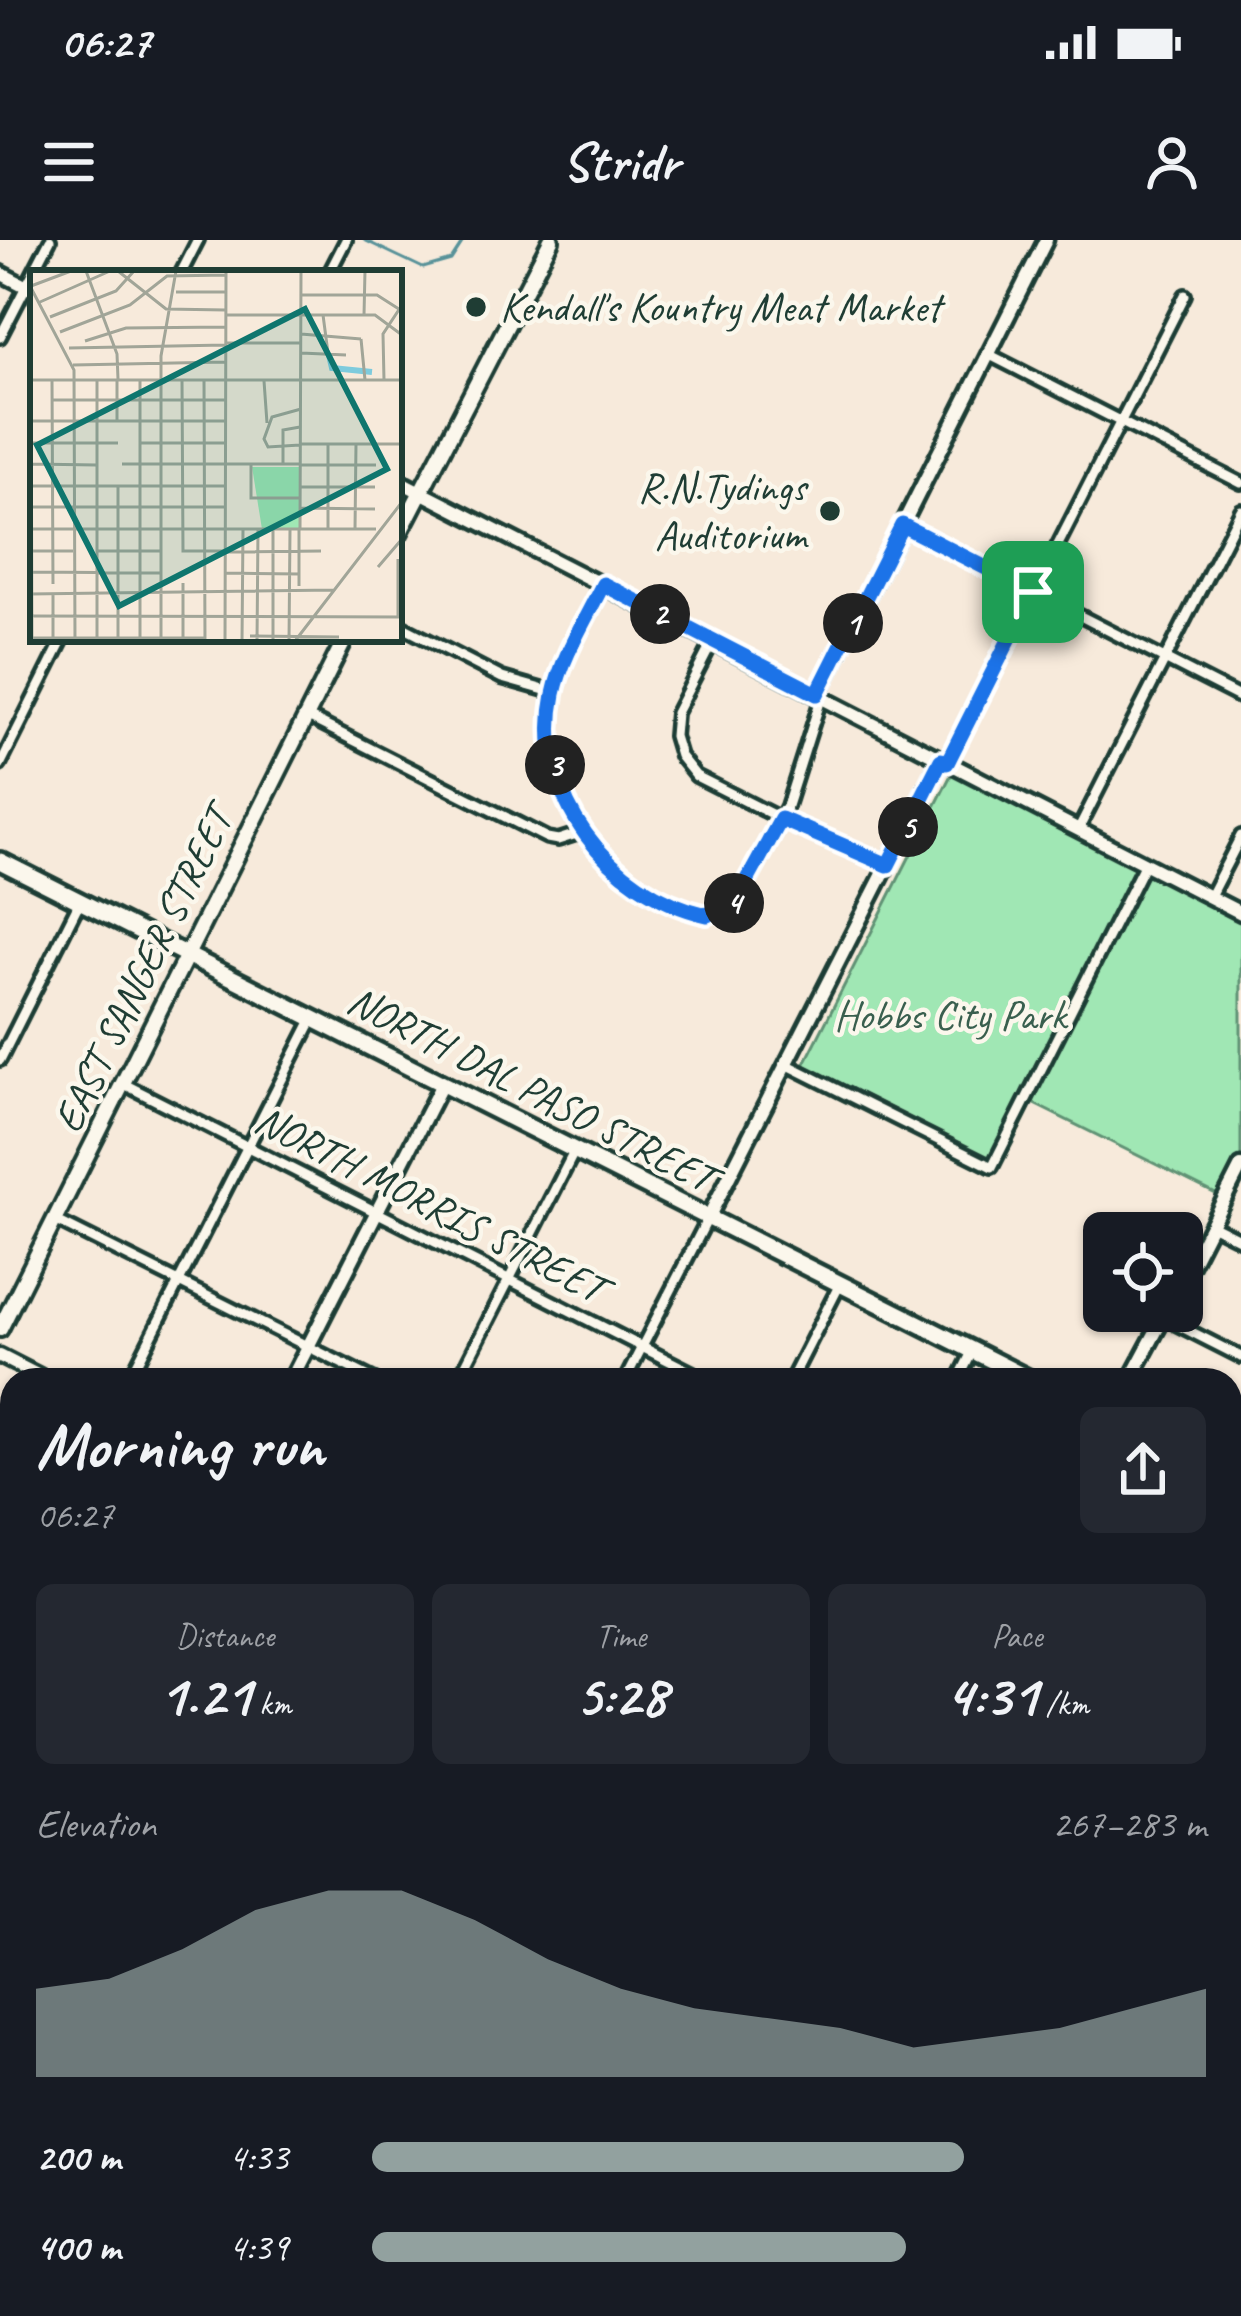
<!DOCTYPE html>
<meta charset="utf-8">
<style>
body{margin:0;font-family:Caveat,sans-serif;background:#242831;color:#f1f3f6;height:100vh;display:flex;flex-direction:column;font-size:45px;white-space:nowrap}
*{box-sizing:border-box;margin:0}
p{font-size:39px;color:#9ea1a6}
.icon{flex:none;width:66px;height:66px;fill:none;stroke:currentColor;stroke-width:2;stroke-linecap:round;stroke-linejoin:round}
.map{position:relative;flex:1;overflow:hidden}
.side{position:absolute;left:0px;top:1128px;width:1242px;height:948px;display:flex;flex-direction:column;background:#171b24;border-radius:36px 36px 0 0;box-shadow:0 3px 9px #0004}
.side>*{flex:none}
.buttons{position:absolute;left:1083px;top:972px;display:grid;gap:24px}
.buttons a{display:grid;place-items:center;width:120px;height:120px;border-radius:18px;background:#171b24;box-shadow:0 3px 9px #0004;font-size:60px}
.pin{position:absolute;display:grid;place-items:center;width:102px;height:102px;color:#fff;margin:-51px;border-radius:24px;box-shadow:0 6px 18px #0006}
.km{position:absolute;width:60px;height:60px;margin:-30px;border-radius:50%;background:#222;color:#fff;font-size:33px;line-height:60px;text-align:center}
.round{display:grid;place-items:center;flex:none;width:126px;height:126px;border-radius:18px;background:#242831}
.headline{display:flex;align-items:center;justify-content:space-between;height:204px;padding:0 36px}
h1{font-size:66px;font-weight:700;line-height:90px}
.metrics{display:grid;grid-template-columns:repeat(3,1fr);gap:18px;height:204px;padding:12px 36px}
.metrics div{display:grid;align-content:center;border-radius:18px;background:#242831;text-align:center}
.metrics b{font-size:60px;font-weight:700}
.metrics small{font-size:33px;font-weight:400}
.metrics p{font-size:33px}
.chart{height:336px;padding:24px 36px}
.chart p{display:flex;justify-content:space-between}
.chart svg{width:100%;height:216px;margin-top:12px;fill:#92a19f;opacity:.7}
ul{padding:0 36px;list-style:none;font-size:39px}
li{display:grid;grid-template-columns:192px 144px 1fr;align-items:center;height:90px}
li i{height:30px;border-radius:15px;background:#92a19f}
.status{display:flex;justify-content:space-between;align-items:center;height:84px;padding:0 60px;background:#171b24;direction:ltr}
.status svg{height:33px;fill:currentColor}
header{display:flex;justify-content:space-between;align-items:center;height:156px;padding:0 36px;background:#171b24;font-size:54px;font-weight:700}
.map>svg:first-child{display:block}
.green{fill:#a0e7b4;stroke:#609274;stroke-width:3}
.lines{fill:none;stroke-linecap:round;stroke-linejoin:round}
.stream{stroke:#589299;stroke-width:3}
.minor-casing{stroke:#1f3d34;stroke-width:18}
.tertiary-casing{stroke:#1f3d34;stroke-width:21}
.secondary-casing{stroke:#1f3d34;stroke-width:22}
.primary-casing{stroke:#1f3d34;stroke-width:24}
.minor{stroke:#fbf7ec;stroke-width:9}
.tertiary{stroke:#fbf7ec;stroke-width:12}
.secondary{stroke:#fbf7ec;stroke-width:14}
.primary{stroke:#fbf7ec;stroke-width:15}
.route-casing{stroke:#fff;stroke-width:24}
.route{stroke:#1a73e8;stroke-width:15}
.poi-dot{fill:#1f3d34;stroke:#fbf7ec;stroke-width:4.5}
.labels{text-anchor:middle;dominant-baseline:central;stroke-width:9;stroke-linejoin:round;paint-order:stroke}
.poi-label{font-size:42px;fill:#1f3d34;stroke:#fbf7ec;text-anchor:start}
.street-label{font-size:42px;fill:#1f3d34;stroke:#fbf7ec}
.park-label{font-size:42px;fill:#395f4e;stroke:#fbf7ec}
.inset-river{fill:none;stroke:#7ecbdd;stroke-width:6}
.inset-road{fill:none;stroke:#a1a598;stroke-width:3}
.view{fill:#0f766e;fill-opacity:0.15;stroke:#0f766e;stroke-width:6}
.inset-edge{fill:none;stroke:#1f3d34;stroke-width:6}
</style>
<div class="status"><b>06:27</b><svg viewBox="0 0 49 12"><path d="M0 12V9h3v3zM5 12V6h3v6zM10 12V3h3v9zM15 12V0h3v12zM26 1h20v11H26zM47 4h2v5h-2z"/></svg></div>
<header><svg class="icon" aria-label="menu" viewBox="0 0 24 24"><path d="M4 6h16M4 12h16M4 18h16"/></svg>Stridr<svg class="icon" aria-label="person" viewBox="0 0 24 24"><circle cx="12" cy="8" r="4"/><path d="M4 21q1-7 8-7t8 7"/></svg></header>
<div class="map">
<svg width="1241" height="2076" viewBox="0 0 1241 2076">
<rect width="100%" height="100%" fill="#f7eadb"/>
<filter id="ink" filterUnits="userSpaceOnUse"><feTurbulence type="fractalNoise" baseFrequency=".00833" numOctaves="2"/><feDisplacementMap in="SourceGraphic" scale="24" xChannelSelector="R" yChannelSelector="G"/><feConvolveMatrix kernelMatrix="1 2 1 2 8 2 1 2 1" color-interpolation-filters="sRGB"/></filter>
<g filter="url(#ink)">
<g class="green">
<path d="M953,531L1137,619V632L1141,626L1241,676V916L1220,956L1030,862L993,919L804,825Z"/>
<path d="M1241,1520V1652L1230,1646V1542Z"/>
</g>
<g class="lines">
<path class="stream" d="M364,0L423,28L451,20L464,0"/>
<defs>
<g id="minor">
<path d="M181,33L198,0"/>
<path d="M329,33L346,0"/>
<path d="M0,97L50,0"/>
<path d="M988,114L1241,243"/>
<path d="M902,285L1241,458"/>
<path d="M603,344C586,379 563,416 555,454C533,556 608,654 707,675L735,663L751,637L787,566L821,459"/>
<path d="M399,385L502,438L555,453"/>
<path d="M713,401L676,473L674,496L680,516L696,536L797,587L888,625"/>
<path d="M306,476L547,598L558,600L583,592"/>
<path d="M947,523L1185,55"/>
<path d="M0,525L63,399"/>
<path d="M1078,590L1241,270"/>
<path d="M1210,656L1241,596"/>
<path d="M0,820L80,661"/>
<path d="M786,824L992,927L1145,623"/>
<path d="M124,844L707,1140"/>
<path d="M55,980L375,1140"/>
<path d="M1211,985L1241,1000"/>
<path d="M1164,1078L1241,1117"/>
<path d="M129,1140L312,780"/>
<path d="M458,1140L575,910"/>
<path d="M625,1140L708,978"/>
<path d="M791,1140L840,1044"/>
<path d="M958,1140L973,1110"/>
<path d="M1230,1264L1240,1245"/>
<path d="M0,1281L12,1287"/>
<path d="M0,1396L12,1372"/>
<path d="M1230,1405L1241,1410"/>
<path d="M0,1456L12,1462"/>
<path d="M0,1613L12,1619"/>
<path d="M0,1951L12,1957"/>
<path d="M0,2041L12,2017"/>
<path d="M222,2064L246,2076"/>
<path d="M888,2064L912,2076"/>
<path d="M1215,2064L1238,2076"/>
<path d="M315,2076L321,2064"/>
<path d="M483,2076L489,2064"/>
<path d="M983,2076L989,2064"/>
</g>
<g id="tertiary">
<path d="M0,33L33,50"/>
<path d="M399,241L1241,673"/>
<path d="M817,455L1046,0"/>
<path d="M708,978L941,520"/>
<path d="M1182,1042L1241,926"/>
<path d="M0,1116L47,1140"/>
<path d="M291,1140L442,844"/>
<path d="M1130,1140L1167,1071"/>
<path d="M0,1715L12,1691"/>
<path d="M1230,1738L1241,1744"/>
<path d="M148,2076L154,2064"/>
<path d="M648,2076L654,2064"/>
</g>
<g id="secondary">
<path d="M399,294L551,0"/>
<path d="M0,1089L345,399"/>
<path d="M0,1782L12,1788"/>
<path d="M1230,1927L1241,1905"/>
<path d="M555,2064L578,2076"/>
<path d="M1154,2076L1160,2064"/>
</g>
<g id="primary">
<path d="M0,621L1031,1140"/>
<path d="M1230,1240L1241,1245"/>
</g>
</defs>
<use href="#minor" class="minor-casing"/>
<use href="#tertiary" class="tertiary-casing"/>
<use href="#secondary" class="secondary-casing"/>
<use href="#primary" class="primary-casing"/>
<use href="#minor" class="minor"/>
<use href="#tertiary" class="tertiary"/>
<use href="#secondary" class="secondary"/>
<use href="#primary" class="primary"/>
</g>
</g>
<g class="lines" filter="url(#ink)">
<defs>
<path id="route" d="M902,285L1033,352L947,523L941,520L888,625L781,579L735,663L707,675C609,653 533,556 554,454C562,416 586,379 603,344L817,454Z"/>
</defs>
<use href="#route" class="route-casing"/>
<use href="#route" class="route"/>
</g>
<g class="poi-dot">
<circle cx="476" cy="67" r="12"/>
<circle cx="830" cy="271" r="12"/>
</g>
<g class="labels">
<g class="poi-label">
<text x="500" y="67">Kendall's Kountry Meat Market</text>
<text x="806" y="247" text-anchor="end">R.N.Tydings<tspan x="806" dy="48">Auditorium</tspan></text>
</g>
<g class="street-label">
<text transform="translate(143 730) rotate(-64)">EAST SANGER STREET</text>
<text transform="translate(531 849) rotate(27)">NORTH DAL PASO STREET</text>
<text transform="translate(430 964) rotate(27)">NORTH MORRIS STREET</text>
</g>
<g class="park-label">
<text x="950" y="775">Hobbs City Park</text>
</g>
</g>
<g transform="translate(30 30)">
<rect width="372" height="372" fill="#f7eadb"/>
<path d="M222,197H269L270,259H232Z" fill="#a0e7b4"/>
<path class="inset-river" d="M299,85L302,98L342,102"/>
<path class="inset-road" d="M56,1L87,84L88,109M88,1L136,39L195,40M0,16L44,100L45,371M1,16L41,1M146,22H196M271,25H347L372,41M10,32L80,1M195,45H345L372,65M293,45L298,83M334,45L335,1M20,47L86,21L104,1M30,62L100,35L137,6L196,5M271,64L331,69M331,69L335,110M55,71L96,58L195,57M195,73H271M39,78L195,75M271,83L316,85M43,95L195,92M0,110H372M1,110L2,371M22,110L23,314M67,110V371M110,110V371M152,110L153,281H195M174,110L175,371M354,110L353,64L372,35M87,111V151M234,111L237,153M23,130H195M0,151H195M0,173H88M110,173H195M270,174H372M298,174V259M270,175L238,177L234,169L242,147L271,139M2,194L66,195M92,194H270M221,194V228H270M253,195V160L270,157M270,195H346M1,216H196M88,216V370M270,217H345M1,237H196M270,238L345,239M0,259H346M269,259V316M270,259L271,1M325,259L326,174M0,281H43M67,281H132M196,282L291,281M368,289V347M348,297L372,269M1,302L132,303M196,303L269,304M0,324L304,320M0,346L372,347M220,366L309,367M1,368H175M23,370V325M153,370V313M131,371V86L146,1M195,371L196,1M212,371L213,260M227,371L228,260M243,371V260M259,371L260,260M265,371L372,232"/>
<path class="view" d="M275,39L357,199L89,336L7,175Z"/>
<rect width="372" height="372" class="inset-edge"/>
</g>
</svg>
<div class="buttons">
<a><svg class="icon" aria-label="locate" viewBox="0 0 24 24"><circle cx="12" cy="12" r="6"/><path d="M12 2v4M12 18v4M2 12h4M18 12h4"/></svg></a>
</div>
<div class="pin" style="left:1033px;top:352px;background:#1e9e55"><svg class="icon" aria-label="arrive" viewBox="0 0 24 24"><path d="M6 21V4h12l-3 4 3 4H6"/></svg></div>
<b class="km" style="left:853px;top:383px">1</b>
<b class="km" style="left:660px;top:374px">2</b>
<b class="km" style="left:555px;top:525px">3</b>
<b class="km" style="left:734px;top:663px">4</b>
<b class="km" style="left:908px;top:587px">5</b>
<section class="side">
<div class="headline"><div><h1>Morning run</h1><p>06:27</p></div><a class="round"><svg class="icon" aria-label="share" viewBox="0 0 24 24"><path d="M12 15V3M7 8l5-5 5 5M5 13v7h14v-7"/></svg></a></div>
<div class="metrics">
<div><p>Distance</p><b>1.21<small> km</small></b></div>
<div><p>Time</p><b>5:28</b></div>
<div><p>Pace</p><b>4:31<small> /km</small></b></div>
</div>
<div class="chart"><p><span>Elevation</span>267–283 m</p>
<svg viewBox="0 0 160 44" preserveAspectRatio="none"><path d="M0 44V26L10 24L20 18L30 10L40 6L50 6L60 12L70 20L80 26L90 30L100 32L110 34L120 38L130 36L140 34L150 30L160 26V44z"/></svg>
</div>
<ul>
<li><b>200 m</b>4:33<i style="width:71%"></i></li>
<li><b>400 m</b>4:39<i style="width:64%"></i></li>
</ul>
</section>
</div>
